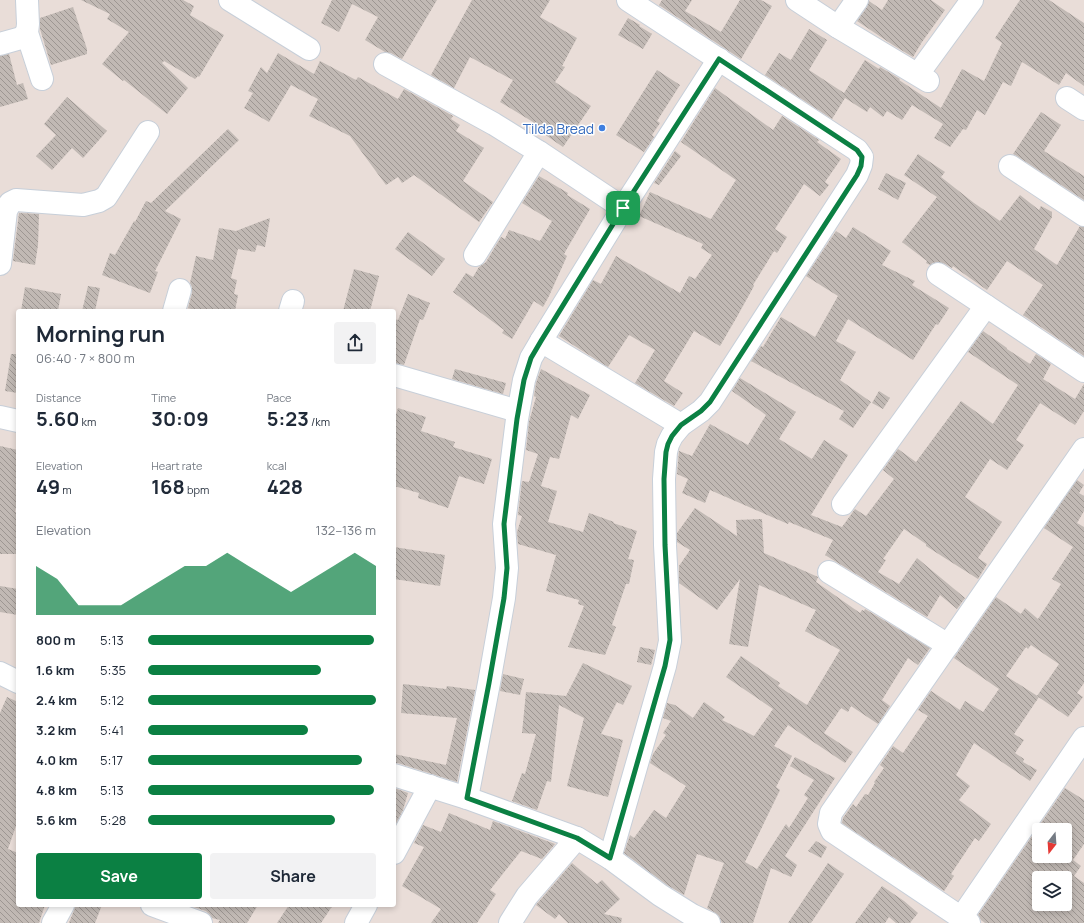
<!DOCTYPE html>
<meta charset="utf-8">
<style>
body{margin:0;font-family:Manrope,sans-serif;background:#f2f2f3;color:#1f2937;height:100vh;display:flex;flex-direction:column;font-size:15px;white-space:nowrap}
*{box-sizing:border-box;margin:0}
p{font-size:13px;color:#747a83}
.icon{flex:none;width:22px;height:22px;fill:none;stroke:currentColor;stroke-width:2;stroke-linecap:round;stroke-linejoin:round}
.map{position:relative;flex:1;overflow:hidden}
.details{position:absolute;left:16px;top:309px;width:380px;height:598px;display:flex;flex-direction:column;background:#fff;border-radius:4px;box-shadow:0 2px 6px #0003}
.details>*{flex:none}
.needle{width:26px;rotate:197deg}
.fabs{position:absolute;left:1032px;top:823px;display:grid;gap:8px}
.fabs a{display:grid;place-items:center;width:40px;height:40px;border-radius:4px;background:#fff;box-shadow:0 2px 6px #0003;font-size:20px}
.pin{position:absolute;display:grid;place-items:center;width:34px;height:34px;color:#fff;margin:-17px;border-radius:8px;box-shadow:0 2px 6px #0006}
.round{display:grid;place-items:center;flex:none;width:42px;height:42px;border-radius:4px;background:#f2f2f3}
.head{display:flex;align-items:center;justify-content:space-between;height:68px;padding:0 20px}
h1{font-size:22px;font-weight:700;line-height:30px}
.metrics{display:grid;grid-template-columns:repeat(3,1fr);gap:6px;height:68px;padding:4px 20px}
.metrics div{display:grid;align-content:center}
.metrics b{font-size:20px;font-weight:700}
.metrics small{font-size:11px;font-weight:400}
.metrics p{font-size:11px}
.chart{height:112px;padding:8px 20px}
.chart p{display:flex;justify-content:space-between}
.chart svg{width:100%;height:72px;margin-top:4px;fill:#0b8043;opacity:.7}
.cta{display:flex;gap:8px;margin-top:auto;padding:8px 20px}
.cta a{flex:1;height:46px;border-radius:4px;background:#0b8043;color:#fff;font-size:16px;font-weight:700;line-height:46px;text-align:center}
.cta a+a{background:#f2f2f3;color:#1f2937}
ul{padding:0 20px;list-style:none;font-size:13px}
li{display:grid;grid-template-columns:64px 48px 1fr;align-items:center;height:30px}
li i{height:10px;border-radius:5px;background:#0b8043}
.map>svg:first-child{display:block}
.building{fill:url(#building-back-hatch);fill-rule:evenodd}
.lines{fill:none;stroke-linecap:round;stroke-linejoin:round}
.minor-casing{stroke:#c7cfd9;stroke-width:24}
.minor{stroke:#fff;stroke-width:22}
.route-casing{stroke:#fff;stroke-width:8}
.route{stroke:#0b8043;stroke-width:5}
.shop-dot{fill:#3f7fe0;stroke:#fff;stroke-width:1.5}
.labels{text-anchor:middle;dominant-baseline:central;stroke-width:3;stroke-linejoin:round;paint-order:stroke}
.shop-label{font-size:14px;fill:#366cbe;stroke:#fff;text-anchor:end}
</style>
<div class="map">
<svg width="1084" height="923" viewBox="0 0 1084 923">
<defs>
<pattern id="building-back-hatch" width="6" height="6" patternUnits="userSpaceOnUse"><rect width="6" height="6" fill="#c1b9b4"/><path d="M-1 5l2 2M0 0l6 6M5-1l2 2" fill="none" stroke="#9d9692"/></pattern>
</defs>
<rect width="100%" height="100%" fill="#e9ddd8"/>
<g class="building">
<path d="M81,0H183L194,6L190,15L224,35L199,77L198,76L195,79L164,61L162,63L188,88L167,114L124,80L123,81L102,64L129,32L107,19L110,14Z"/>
<path d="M332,0H437L402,59L391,53L385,52L365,40L378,17L352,4L339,32L321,23Z"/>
<path d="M472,0H550L540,17L577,38L562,66L565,67L555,82L591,106L563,147L531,125L533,122L500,102L513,80L470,57L454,88L431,75Z"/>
<path d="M662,0H692L685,11L721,32L740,0H761L772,6L741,59L659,5Z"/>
<path d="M888,0H931L945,10L922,42L913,57L893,45L857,21L867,7L869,1L882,10Z"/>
<path d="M1020,0H1049L1084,23V86L1066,73L1059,85L1022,62L1011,86L1003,82L985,115L977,110L966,130L963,129L950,147L934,138L943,124L912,105L902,120L887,111L883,117L870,107L867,112L845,98L832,119L765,75L779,53L791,60L809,29L827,40L809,70L844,93L865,60L879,69L880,67L900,79L899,80L941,108L962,69L984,81L1002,43L995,38Z"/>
<path d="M73,7L87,49V54L51,65L40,29V18Z"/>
<path d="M628,18L640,25L639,26L652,34L643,49L618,35Z"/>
<path d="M278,53L314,74L320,61L356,80L358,77L398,99L404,89L453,116L451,119L460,125L456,131L484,148L463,181L493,202L479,222L414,175L402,183L398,177L386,185L350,136L309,116L318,99L291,85L269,122L244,108L253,93L248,91L261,67L267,73Z"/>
<path d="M9,54L17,85L23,83L28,99L0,107V56Z"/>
<path d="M657,70L680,85L657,121L660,123L652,135L654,137L644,152L616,135Z"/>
<path d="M715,88L773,130L782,116L819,140L817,142L841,159L825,182L829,185L820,196L804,184L775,229L787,237L777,253L774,251L753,285L754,286L738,315L720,346L694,331L664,381L683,393L674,406L635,383L655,350L629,335L608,367L559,336L593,280L601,284L616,256L680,293L689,276L695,279L712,255L701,248L703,244L639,216L650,192L711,219L736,180L681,142Z"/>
<path d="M67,97L107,131L83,158L72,148L52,170L36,156L56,135L44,124Z"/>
<path d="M1041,112L1061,125L1044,151L1084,176V200L1017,156L1013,154Z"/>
<path d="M228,129L239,140L165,211L181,219L155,271L158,272L150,293L102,275L110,253L115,255L134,221L135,222L146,201L151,203Z"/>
<path d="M675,151L681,156L659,185L654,183Z"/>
<path d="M918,154L945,172L941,177L974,203L1000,221L1020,195L1039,210L1041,206L1052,212V217L1034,249L1057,265L1080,226L1084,227V356L1023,315L1043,285L1007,261L987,290L953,266L952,268L945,264L938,262L933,263L930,265L926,263L927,261L902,242L937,197L904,175Z"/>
<path d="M886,173L906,183L898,200L878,189Z"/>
<path d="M539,176L568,193L567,195L590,209L564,254L567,256L549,296L543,307L534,301L512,339L502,333L504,330L453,292L466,273L473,277L479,267L486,262L501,237L505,239L509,230L540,241L552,221L522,203Z"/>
<path d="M19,213L39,214L38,245L35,265L13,261Z"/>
<path d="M270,218L265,247L257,245L255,252L238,249L231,278L237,280L234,294L238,295L235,311H197L188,308L192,293V287L190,283L196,256L213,260L219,228L236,231Z"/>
<path d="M853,227L891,251L882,265L915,281L912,285L949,308L938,325L936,324L913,360L848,319L836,341L856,352L840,380L871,402L853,428L839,419L844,411L751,361L761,346L763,347L781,317L815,337L838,296L806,276L836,231L846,238Z"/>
<path d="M408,232L445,259L432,276L395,249Z"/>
<path d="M354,269L379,276L370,311H343Z"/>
<path d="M88,286L100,288L95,311H82Z"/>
<path d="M25,287L61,294L58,311H21Z"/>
<path d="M408,294L430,303L423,320L420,319L404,365L394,363V319L398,320Z"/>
<path d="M983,331L1007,348V349L1030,364L1036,354L1051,364L1043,379L1075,399L1084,384V411L1075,425L1040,403L1016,440L1024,445L1007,470L990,459L965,497L1002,522L978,558L987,564L978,579L926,546V544L904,529L883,559L886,560L878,572L899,584L917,558L965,598L957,609L940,595L927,617L825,555L833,540L789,522L788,524L710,490L705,503L682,493L688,479L677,474L679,451L692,456L710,424L748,445L766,415L732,391L740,378L796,412L779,439L812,459L824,440L848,455L811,515L842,527L855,509L866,516L894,479L883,470L898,449L916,462L961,401L993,424L1018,385L968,352Z"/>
<path d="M11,354H18V393L5,391Z"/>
<path d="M455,369L506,383L503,394L452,379Z"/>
<path d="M541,369L590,395L578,419L571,415L559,459L550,457L541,486L557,491L548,522L583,532L589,513L614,522L613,523L637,531L628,559L634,560L629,584H626L612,625L616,627L605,655L568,647L584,606L578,604L579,600L546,591L556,555L518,544L517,532L522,516L518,515L522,481L529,482L538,454L526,450L529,422L536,397L534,396L536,383Z"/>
<path d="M879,391L890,398L883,409L872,403Z"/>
<path d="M398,408L426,417L421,431L455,442L453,447L492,459L484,484L459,476L448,508L418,498L419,493L394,486V421Z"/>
<path d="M0,446L18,450V497L15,512H18V554H0Z"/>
<path d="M1077,480L1084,485L1079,493L1084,496V511L1077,523L1084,527V683L1077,693L1083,697L1068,717L1037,696L1059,664L1031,645L1028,649L1026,647L1006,676L1039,697L1014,734L1024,740L1015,753L1024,759L1023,762L1037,770L1030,781L974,743L956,775L970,786L959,800L991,824L979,841L975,838L951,874L954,876L944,891L842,823L843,818L853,804L856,807L865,794L868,795L875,783L874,782L884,768L880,765L893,746L903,753L928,716L918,710L931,691L960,710L965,701L983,712L999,689L954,658L996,597L1021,614L1025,608L1038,619L1061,584L1052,579L1073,547L1044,528Z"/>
<path d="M695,508L737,536L736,520L762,519L764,553L818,577L816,582L860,613L862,610L864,611L865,609L930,648L918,665L908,658L882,700L890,706L878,724L851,706L848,712L841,708L824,733L853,752L845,763L788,725L774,746L792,756L776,787L780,790L745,862L757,869L786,824L789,828L808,798L804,795L814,780L790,766L795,757L835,778L785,856L797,865L791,877L771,868L753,923H722L719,916L714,912L707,908L724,863L697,854L684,895L667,885L624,853L630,835L634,838L654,810L666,818L686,786L650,763L653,754L666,735L663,733L671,721L663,718L667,703L675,705L693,718L704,702L725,717L722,720L754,736L773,709L726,677L741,656L780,683L778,686L807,705L840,650L805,631L816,610L759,585L748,647L729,644L740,579L717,610L679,583V566L690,550L677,542V533Z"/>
<path d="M394,547L445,555L440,586L394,579Z"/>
<path d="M0,586L18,589V615L0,612Z"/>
<path d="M640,647L655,650L651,665L637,662Z"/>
<path d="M583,663L632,686L623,705L617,702L601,734L623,740L608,797L567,786L584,718L559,705L551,782L547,781L537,810L512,801L522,773L525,774L536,734L522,733L526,692L566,696Z"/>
<path d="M503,674L524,679L520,695L500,691Z"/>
<path d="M403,684L446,689L447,686L475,690L457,782L398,763H394V754L446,765L457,718L401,713Z"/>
<path d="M7,697L18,702V820L8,849L18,853V905H45L39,923H0V713Z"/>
<path d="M394,788L408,793L403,810L394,827Z"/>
<path d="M1065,788L1084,800V844L1073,860L1081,866L1074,876L1084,883V923H985L981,920L978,915ZM1039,830H1065V856H1039ZM1039,878H1065V904H1039Z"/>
<path d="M449,813L490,830L493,821L555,844L542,859L521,851L490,890L496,894L477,923H431L441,909L402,886L424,847L414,843L423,825L441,832Z"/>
<path d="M816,841L827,847L821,858L808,851Z"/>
<path d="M572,863L597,884L602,880L620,899L604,914L622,918L621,923H568L559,914L555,919L536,905Z"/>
<path d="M828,863L844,874L811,923H788Z"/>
<path d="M882,886L904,901L918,913L910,923H896L889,917L885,923H855Z"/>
<path d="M76,905H102L95,923H69Z"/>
<path d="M188,905H258L247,923H218L220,920L212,918L210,915L206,911Z"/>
<path d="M289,905H333L321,923H277Z"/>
</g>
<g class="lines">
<defs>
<g id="minor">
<path d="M27,0L28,24L27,33L42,79"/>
<path d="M230,0L309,49"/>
<path d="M797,0L838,27L928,81"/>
<path d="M838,27L857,0"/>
<path d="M0,44L21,38L27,33"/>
<path d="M385,64L494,124L539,152L623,208"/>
<path d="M918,74L972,0"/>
<path d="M1067,98L1084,109"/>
<path d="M1010,166L1084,215"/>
<path d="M475,255L539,152"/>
<path d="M0,264L6,211L10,203L16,200L83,205L99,201L106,197L148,132"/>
<path d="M938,274L1084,371"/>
<path d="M174,311L180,290"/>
<path d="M290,311L293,301"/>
<path d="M541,341L681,425"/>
<path d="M394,375L518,411"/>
<path d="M0,417L18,421"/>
<path d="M843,504L986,306"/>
<path d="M829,572L948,645"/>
<path d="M0,673L18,682"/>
<path d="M394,775L467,798L577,838L610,858L660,895L692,915L709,923"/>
<path d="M467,798L489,683L504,598L507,568L504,524L517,419L524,380L531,358L541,341L623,208L719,59"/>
<path d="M394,853L430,786"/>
<path d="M610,858L665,666L670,641L665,545L664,479L666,452L668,444L672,436L681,425L701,411L710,402L857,175L861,165L862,157L857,150L628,0"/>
<path d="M152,905L201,923"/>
<path d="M961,918L1084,738"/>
<path d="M53,923L57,916L63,905"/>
<path d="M356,923L366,905"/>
<path d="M510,923L527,896L577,838"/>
<path d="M969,923L832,831L829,824L831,813L1084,449"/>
</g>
</defs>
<use href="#minor" class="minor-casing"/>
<use href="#minor" class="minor"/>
</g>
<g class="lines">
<defs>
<path id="route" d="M719,59L857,150L862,157L861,166L857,175L710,402L701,411L681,425L672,436L668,444L666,452L664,479L665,545L670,640L665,666L610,858L577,838L467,798L489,683L504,598L507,568L504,524L517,419L524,380L531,358L541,341L623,208Z"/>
</defs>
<use href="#route" class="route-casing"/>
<use href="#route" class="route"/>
</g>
<circle class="shop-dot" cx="602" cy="128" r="4"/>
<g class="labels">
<g class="shop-label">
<text x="594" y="128">Tilda Bread</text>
</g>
</g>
</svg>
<div class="fabs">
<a><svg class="needle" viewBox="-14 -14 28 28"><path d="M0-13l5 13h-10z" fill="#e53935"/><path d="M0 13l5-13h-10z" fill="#747a83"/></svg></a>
<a><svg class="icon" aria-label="layers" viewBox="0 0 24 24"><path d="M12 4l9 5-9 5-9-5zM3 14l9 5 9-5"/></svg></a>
</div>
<div class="pin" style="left:623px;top:208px;background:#1e9e55"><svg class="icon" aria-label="arrive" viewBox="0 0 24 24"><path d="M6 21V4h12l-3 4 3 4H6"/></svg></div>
<section class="details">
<div class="head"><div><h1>Morning run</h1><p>06:40 · 7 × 800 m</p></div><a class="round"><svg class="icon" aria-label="share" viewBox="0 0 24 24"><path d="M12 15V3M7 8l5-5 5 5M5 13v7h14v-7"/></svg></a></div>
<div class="metrics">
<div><p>Distance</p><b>5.60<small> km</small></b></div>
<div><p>Time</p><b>30:09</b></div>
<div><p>Pace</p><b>5:23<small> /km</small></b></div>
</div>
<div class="metrics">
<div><p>Elevation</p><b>49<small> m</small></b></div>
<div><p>Heart rate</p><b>168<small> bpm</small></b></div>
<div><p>kcal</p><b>428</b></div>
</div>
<div class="chart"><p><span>Elevation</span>132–136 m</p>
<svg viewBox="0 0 160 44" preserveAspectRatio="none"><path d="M0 44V14L10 22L20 38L30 38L40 38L50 30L60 22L70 14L80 14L90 6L100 14L110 22L120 30L130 22L140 14L150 6L160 14V44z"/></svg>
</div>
<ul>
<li><b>800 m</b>5:13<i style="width:99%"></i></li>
<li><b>1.6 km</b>5:35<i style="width:76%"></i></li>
<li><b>2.4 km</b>5:12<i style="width:100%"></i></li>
<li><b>3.2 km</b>5:41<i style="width:70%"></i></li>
<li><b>4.0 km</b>5:17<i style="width:94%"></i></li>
<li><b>4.8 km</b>5:13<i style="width:99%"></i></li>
<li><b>5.6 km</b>5:28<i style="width:82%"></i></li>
</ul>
<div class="cta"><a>Save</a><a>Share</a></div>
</section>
</div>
